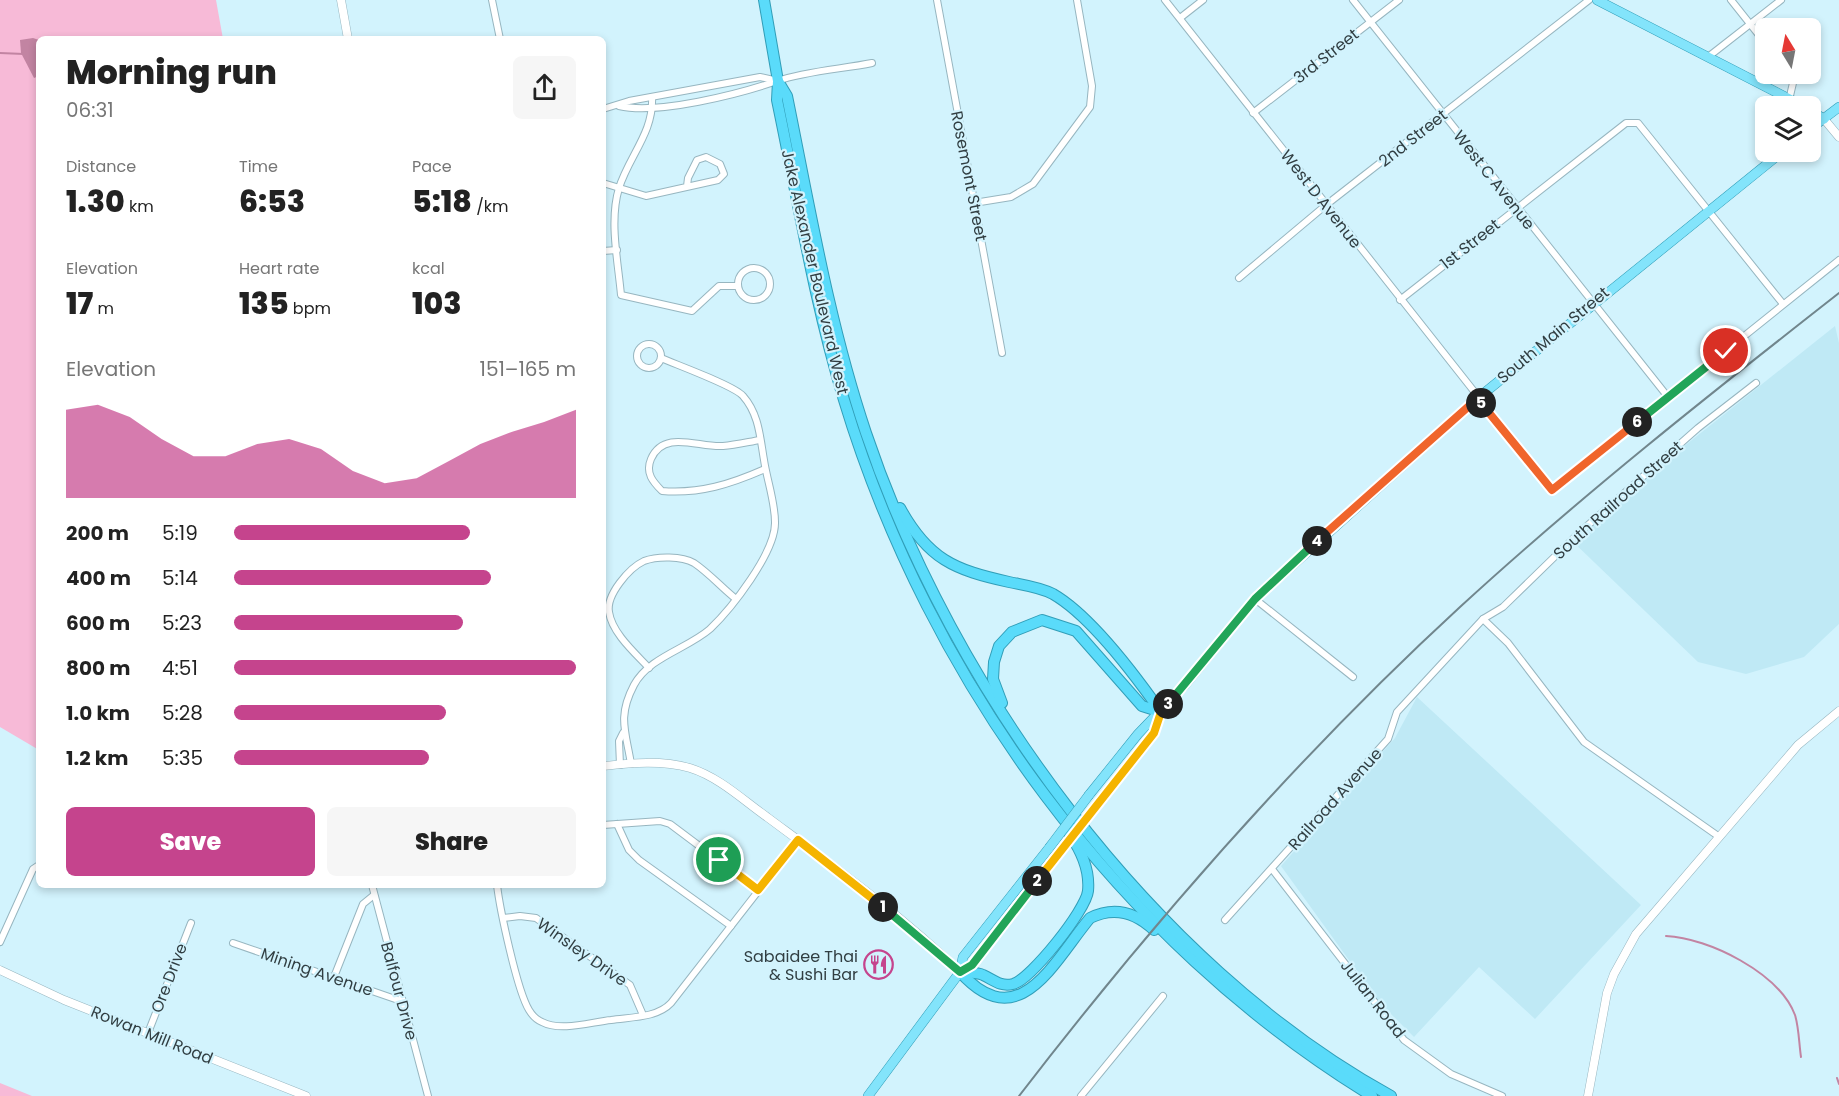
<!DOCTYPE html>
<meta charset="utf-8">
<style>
body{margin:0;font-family:Poppins,sans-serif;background:#f6f6f6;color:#222;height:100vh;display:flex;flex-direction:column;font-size:22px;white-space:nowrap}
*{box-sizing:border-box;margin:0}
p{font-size:20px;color:#767676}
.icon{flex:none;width:33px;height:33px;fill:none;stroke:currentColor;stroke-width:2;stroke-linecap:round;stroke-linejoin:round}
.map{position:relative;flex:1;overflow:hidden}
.panel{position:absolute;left:36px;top:36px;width:570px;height:852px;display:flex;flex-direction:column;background:#fff;border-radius:9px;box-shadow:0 3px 9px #0003}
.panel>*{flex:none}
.needle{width:39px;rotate:350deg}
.buttons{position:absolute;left:1755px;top:18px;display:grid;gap:12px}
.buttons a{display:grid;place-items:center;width:66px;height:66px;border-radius:9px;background:#fff;box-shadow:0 3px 9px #0003;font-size:30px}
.pin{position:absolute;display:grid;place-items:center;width:51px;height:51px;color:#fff;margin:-26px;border:3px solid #fff;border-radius:50%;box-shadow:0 2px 6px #0007}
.km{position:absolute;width:30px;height:30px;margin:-15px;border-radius:50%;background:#222;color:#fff;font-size:16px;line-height:30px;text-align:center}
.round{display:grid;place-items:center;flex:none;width:63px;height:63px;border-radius:9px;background:#f6f6f6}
.head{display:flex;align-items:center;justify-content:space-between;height:102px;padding:0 30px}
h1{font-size:33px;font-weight:800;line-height:45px}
.figures{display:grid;grid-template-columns:repeat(3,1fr);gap:9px;height:102px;padding:6px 30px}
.figures div{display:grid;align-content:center}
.figures b{font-size:30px;font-weight:800}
.figures small{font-size:16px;font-weight:400}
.figures p{font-size:16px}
.chart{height:168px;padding:12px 30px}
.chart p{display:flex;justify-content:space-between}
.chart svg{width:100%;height:108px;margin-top:6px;fill:#c5448d;opacity:.7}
.action{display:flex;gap:12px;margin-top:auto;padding:12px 30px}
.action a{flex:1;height:69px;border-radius:9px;background:#c5448d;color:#fff;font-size:24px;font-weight:800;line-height:69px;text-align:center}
.action a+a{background:#f6f6f6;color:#222}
ul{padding:0 30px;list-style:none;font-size:20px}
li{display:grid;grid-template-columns:96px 72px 1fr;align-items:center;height:45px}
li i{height:15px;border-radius:8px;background:#c5448d}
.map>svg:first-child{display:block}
.built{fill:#bfe9f5}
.green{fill:#f7bad7}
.water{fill:#c284a2}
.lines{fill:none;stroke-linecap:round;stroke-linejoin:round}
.stream{stroke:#c284a2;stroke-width:2}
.minor-casing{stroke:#97b6c0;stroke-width:8}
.tertiary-casing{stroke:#97b6c0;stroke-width:9}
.primary-casing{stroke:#319eb8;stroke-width:10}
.trunk-casing{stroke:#319eb8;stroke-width:12}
.minor{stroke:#fff;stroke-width:6}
.tertiary{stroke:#fff;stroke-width:8}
.primary{stroke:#83e4fb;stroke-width:9}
.trunk{stroke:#5adbfa;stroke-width:10}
.rail{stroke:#71868d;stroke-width:2}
.primary-bridge-casing{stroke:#319eb8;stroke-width:10;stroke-linecap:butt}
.primary-bridge{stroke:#83e4fb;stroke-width:9}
.split-1-casing{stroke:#fff;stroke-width:12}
.split-2-casing{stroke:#fff;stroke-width:12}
.split-3-casing{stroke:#fff;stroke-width:12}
.split-4-casing{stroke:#fff;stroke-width:12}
.split-5-casing{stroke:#fff;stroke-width:12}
.split-6-casing{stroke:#fff;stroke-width:12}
.split-7-casing{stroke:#fff;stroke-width:12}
.split-1{stroke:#f5b400;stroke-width:8}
.split-2{stroke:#22a559;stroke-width:8}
.split-3{stroke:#f5b400;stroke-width:8}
.split-4{stroke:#22a559;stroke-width:8}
.split-5{stroke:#f0652b;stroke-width:8}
.split-6{stroke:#f0652b;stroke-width:8}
.split-7{stroke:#22a559;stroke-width:8}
.labels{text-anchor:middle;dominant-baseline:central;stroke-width:4.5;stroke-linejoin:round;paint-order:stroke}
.street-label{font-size:16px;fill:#313e42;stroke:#d2f3fd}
.poi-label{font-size:16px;fill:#313e42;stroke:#d2f3fd;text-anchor:end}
</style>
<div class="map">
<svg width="1839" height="1096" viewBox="0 0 1839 1096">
<rect width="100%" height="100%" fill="#d2f3fd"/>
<g class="built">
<path d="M1835,326L1839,343V624L1804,657L1746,674L1698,662L1569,538Z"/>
<path d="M1417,697L1641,905L1535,1019L1479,967L1414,1037L1380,1003L1281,866L1395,738Z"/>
</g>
<g class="green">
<path d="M0,0H216L223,39H39V750L0,727Z"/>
<path d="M0,1083L32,1096H0Z"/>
</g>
<path class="water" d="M33,38L39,40V76L34,78L21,53L20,40Z"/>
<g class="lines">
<g class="stream">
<path d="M0,53L24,54"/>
<path d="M1666,936C1709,938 1779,973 1795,1015C1799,1028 1799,1044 1801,1057"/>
<path d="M1837,1078L1839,1084"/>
</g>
<defs>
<g id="minor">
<path d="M492,0L500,39"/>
<path d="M937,0L1002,353"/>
<path d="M1165,0L1552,490L1839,260"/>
<path d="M1353,0L1668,397"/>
<path d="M1731,0L1766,44"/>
<path d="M1180,18L1203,0"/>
<path d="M1708,57L1781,0"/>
<path d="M1788,74L1793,83L1789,100"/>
<path d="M652,97C654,132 629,156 619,188C609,221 618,261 621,295L692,311L719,286H738"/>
<path d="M619,106C658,115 739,94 777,81C806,71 842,69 872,63"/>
<path d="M603,109L629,101L760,77L778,81"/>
<path d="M1253,113L1399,0"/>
<path d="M603,183L646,196L718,180L724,174L720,164L706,157L697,160L688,178L687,186"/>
<path d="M974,203L1011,197L1033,184L1090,107L1092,86L1077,0"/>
<path d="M603,251L617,250"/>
<circle cx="754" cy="284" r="16"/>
<path d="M1239,278L1326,205L1589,0"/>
<path d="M1400,300L1626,123H1638L1783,304"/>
<circle cx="649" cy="356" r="12"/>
<path d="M760,440C748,442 735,445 723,446C699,448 664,429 651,459C645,473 653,482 662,491C700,494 731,484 765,469"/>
<path d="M1255,599L1353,677"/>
<path d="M1483,619L1508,643L1584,742L1718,836"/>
<path d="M649,668C635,653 612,633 609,612C606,595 629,568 644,561C657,556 682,556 694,563C709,573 722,588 736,599"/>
<path d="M631,764C626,732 617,717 634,685C649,657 687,649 710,629C731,609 776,552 775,522C775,502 767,480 764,460C760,437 759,414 743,396C735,386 677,365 661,358"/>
<path d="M620,765L619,741L623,733"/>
<path d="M617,824L629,850L639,860L731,926"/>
<path d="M603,825L660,821L670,824L758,890"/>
<path d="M1272,869L1404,1040L1451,1074L1502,1096"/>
<path d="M372,885L428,1096"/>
<path d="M497,885C500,910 517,990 529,1010C532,1015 537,1020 542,1022C561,1032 591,1022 611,1020C631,1017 657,1018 671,1003L798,840"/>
<path d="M503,918L520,916L536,918L630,985L643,1015"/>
<path d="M1225,920L1388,739L1397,712L1483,619L1503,607L1579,533L1698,428L1756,383"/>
<path d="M0,942L33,869L39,865"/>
<path d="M233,943L401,1001"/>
<path d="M334,977L363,904L374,895"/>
<path d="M148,1033L191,923"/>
<path d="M1081,1096L1163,996"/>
</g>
<g id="tertiary">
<path d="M341,0L348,39"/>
<path d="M1824,119L1839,137"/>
<path d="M603,766C632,763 661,760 690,768C719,777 743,800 767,817C833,866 901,915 960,972"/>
<path d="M0,970L64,1000L306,1096"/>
<path d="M1588,1096L1607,993L1614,974L1636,934L1798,745L1839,711"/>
</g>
<g id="primary">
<path d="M1597,0L1803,106"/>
<path d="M1810,110L1824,119"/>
<path d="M1810,129L1839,107"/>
<path d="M1089,795L1138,734L1184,686L1255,599L1478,398L1782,152"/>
<path d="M1099,802L1154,733L1160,714"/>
<path d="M960,972L963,957L1049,848"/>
<path d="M868,1096L960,972L972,965L1058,855"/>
</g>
<g id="trunk">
<path d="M764,0L778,81L777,100C798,200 814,302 844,400C929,681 1120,942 1372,1096"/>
<path d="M778,81L787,96C810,209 829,323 866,433C952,689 1151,964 1391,1096"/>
<path d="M900,508C928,559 954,570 1009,582C1023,585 1040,587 1053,594C1091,616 1135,675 1161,712"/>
<path d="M1002,703L993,679L994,662L999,646L1012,632L1042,620L1076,631L1142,706L1161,712"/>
<path d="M960,972C1019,1038 1054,961 1090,918C1114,906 1135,912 1154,930"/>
<path d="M960,972C967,973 977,972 983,975C994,980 1000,987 1013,984C1031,979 1086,910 1088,891C1090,870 1082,852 1070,835"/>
</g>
</defs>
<use href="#minor" class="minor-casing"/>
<use href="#tertiary" class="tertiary-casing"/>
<use href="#primary" class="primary-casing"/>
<use href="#trunk" class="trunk-casing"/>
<use href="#minor" class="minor"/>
<use href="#tertiary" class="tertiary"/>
<use href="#primary" class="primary"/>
<use href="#trunk" class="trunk"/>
<path class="rail" d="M1019,1096C1153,922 1299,755 1460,607C1581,496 1710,394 1839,293"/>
<defs>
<g id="primary-bridge">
<path d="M1049,848L1089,795"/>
<path d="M1058,855L1099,802"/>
</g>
</defs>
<use href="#primary-bridge" class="primary-bridge-casing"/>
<use href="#primary-bridge" class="primary-bridge"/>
</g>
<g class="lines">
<defs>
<path id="split-1" d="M719,860L758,890L798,840L883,907"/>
<path id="split-2" d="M883,907L960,972L972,965L1037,881"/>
<path id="split-3" d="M1037,881L1154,733L1161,712L1168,704"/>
<path id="split-4" d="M1168,704L1255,599L1317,541"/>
<path id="split-5" d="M1317,541L1478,398L1481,403"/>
<path id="split-6" d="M1481,403L1552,490L1637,422"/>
<path id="split-7" d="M1637,422L1726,351"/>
</defs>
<use href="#split-1" class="split-1-casing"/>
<use href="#split-2" class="split-2-casing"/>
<use href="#split-3" class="split-3-casing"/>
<use href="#split-4" class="split-4-casing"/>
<use href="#split-5" class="split-5-casing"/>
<use href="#split-6" class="split-6-casing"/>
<use href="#split-7" class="split-7-casing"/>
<use href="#split-1" class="split-1"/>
<use href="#split-2" class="split-2"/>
<use href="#split-3" class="split-3"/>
<use href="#split-4" class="split-4"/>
<use href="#split-5" class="split-5"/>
<use href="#split-6" class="split-6"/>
<use href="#split-7" class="split-7"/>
</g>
<defs>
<symbol id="restaurant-ring" viewBox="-11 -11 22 22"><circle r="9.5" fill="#d2f3fd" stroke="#c5448d" stroke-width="1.5"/><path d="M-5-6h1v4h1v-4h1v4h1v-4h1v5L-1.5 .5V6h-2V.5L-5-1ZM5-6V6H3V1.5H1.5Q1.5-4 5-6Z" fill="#c5448d"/></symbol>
</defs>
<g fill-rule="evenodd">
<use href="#restaurant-ring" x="862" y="948" width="33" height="33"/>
</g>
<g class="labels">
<g class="street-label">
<text transform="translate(1326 56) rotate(-38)">3rd Street</text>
<text transform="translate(1413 138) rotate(-38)">2nd Street</text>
<text transform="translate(969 176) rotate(79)">Rosemont Street</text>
<text transform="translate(1494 180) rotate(52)">West C Avenue</text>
<text transform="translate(1321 199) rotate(52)">West D Avenue</text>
<text transform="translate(1470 244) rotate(-38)">1st Street</text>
<text transform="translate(815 272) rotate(77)">Jake Alexander Boulevard West</text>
<text transform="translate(1553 335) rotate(-40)">South Main Street</text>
<text transform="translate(1618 500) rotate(-42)">South Railroad Street</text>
<text transform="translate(1335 799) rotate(-48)">Railroad Avenue</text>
<text transform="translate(582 952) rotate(35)">Winsley Drive</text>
<text transform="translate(317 972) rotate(19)">Mining Avenue</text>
<text transform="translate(169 978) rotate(-69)">Ore Drive</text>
<text transform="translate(399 991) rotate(75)">Balfour Drive</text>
<text transform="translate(1373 999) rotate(52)">Julian Road</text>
<text transform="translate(152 1035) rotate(22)">Rowan Mill Road</text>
</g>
<g class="poi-label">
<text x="858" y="956">Sabaidee Thai<tspan x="858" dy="18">&amp; Sushi Bar</tspan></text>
</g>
</g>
</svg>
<div class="buttons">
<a><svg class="needle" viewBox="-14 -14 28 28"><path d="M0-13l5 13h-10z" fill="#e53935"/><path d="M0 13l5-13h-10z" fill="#767676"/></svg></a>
<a><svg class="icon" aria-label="layers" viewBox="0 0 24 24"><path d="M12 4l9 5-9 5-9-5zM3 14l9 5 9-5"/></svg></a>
</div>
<div class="pin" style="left:719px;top:860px;background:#1e9e55"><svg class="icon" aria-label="arrive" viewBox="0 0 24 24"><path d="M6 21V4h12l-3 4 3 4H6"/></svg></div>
<div class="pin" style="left:1726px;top:351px;background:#d93025"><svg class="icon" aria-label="check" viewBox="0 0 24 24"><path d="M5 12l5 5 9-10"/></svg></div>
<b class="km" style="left:883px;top:907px">1</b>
<b class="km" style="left:1037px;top:881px">2</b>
<b class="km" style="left:1168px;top:704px">3</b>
<b class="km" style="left:1317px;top:541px">4</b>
<b class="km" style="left:1481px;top:403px">5</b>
<b class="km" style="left:1637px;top:422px">6</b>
<section class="panel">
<div class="head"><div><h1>Morning run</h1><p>06:31</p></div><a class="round"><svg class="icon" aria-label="share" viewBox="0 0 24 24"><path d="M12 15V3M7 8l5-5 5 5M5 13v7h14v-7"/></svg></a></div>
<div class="figures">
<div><p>Distance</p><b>1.30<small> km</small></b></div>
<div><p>Time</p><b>6:53</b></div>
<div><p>Pace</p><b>5:18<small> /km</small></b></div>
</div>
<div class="figures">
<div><p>Elevation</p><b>17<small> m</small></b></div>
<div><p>Heart rate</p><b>135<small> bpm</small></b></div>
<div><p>kcal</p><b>103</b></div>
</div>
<div class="chart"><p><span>Elevation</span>151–165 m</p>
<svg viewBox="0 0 160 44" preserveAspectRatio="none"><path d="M0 44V8L10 6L20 11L30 20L40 27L50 27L60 22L70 20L80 24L90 33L100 38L110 36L120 29L130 22L140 17L150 13L160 8V44z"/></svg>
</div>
<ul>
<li><b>200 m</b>5:19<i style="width:69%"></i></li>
<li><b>400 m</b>5:14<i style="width:75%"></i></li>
<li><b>600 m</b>5:23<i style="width:67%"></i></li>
<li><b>800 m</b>4:51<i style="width:100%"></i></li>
<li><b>1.0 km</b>5:28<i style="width:62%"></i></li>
<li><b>1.2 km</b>5:35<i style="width:57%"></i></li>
</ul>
<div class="action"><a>Save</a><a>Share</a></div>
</section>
</div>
